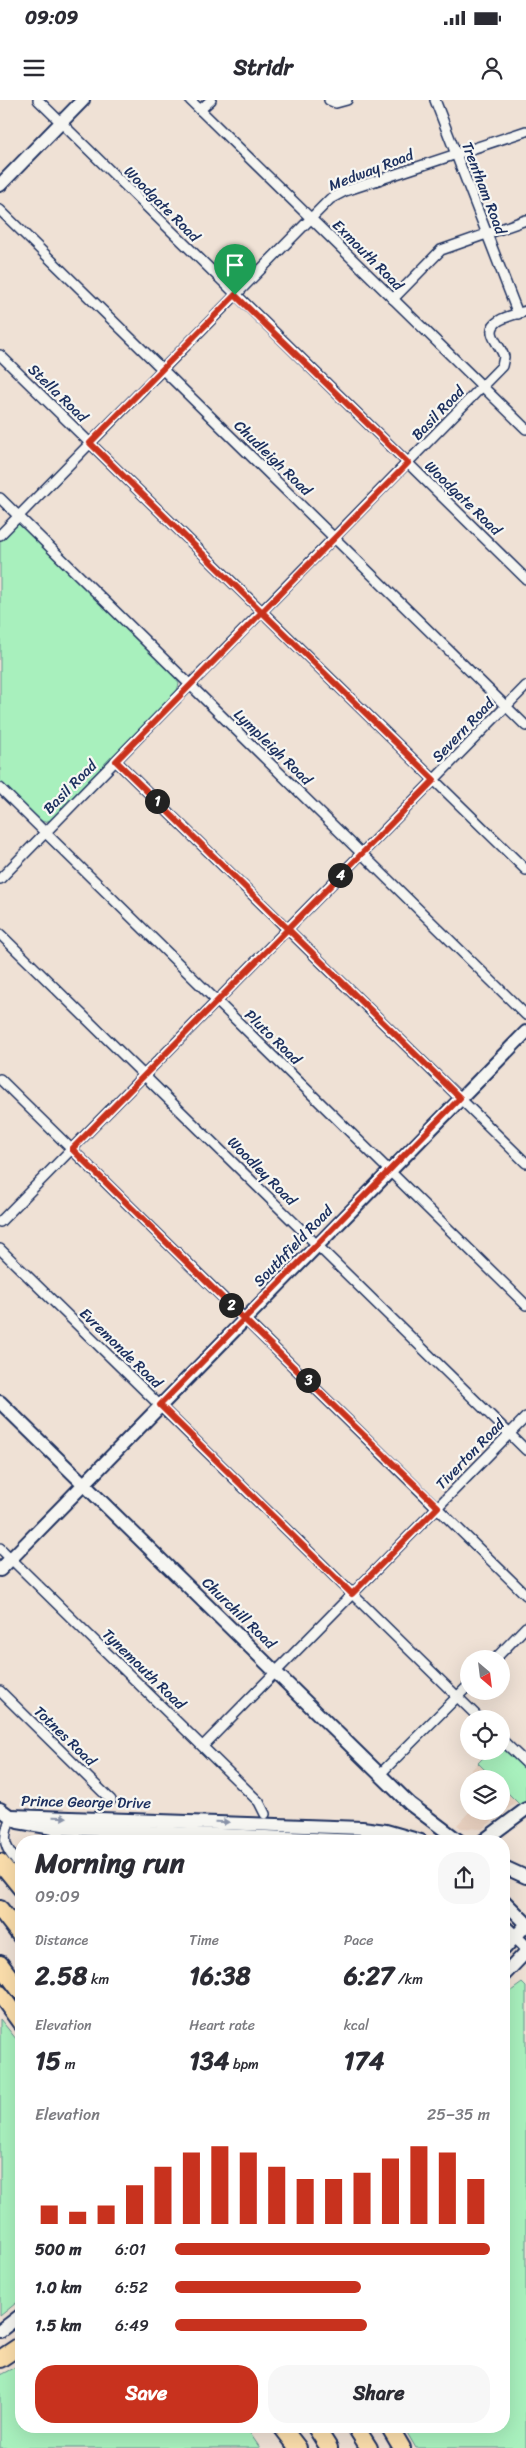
<!DOCTYPE html>
<meta charset="utf-8">
<style>
body{margin:0;font-family:Sriracha,sans-serif;background:#f7f7f7;color:#2b2b33;height:100vh;display:flex;flex-direction:column;font-size:19px;white-space:nowrap}
*{box-sizing:border-box;margin:0}
p{font-size:16px;color:#7c7c81}
.icon{flex:none;width:28px;height:28px;fill:none;stroke:currentColor;stroke-width:2;stroke-linecap:round;stroke-linejoin:round}
.map{position:relative;flex:1;overflow:hidden}
.drawer{position:absolute;left:15px;top:1735px;width:495px;height:598px;display:flex;flex-direction:column;background:#fff;border-radius:20px;box-shadow:0 5px 20px #0002}
.drawer>*{flex:none}
.needle{width:32px;rotate:152deg}
.buttons{position:absolute;left:460px;top:1550px;display:grid;gap:10px}
.buttons a{display:grid;place-items:center;width:50px;height:50px;border-radius:50%;background:#fff;box-shadow:0 5px 20px #0002;font-size:25px}
.pin{position:absolute;display:grid;place-items:center;width:42px;height:42px;color:#fff;margin:-51px -21px;border-radius:50% 50% 50% 0;rotate:-45deg;box-shadow:0 0 5px #0007}
.pin .icon{rotate:45deg}
.km{position:absolute;width:25px;height:25px;margin:-12px;border-radius:50%;background:#222;color:#fff;font-size:14px;line-height:25px;text-align:center}
.round{display:grid;place-items:center;flex:none;width:52px;height:52px;border-radius:20px;background:#f7f7f7}
.overview{display:flex;align-items:center;justify-content:space-between;height:85px;padding:0 20px}
h1{font-size:28px;font-weight:700;line-height:38px}
.figures{display:grid;grid-template-columns:repeat(3,1fr);gap:8px;height:85px;padding:5px 20px}
.figures div{display:grid;align-content:center}
.figures b{font-size:25px;font-weight:700}
.figures small{font-size:14px;font-weight:400}
.figures p{font-size:14px}
.chart{height:140px;padding:10px 20px}
.chart p{display:flex;justify-content:space-between}
.chart svg{width:100%;height:90px;margin-top:5px;stroke:#c8321e;stroke-width:6}
.primary-button{display:flex;gap:10px;margin-top:auto;padding:10px 20px}
.primary-button a{flex:1;height:58px;border-radius:20px;background:#c8321e;color:#fff;font-size:20px;font-weight:700;line-height:58px;text-align:center}
.primary-button a+a{background:#f7f7f7;color:#2b2b33}
ul{padding:0 20px;list-style:none;font-size:16px}
li{display:grid;grid-template-columns:80px 60px 1fr;align-items:center;height:38px}
li i{height:12px;border-radius:6px;background:#c8321e}
.status{display:flex;justify-content:space-between;align-items:center;height:35px;padding:0 25px;background:#fff;direction:ltr}
.status svg{height:14px;fill:currentColor}
header{display:flex;justify-content:space-between;align-items:center;height:65px;padding:0 20px;background:#fff;font-size:22px;font-weight:700}
.map>svg:first-child{display:block}
.built{fill:#ead2c1}
.green{fill:#a8f0bd;stroke:#62908e}
.lines{fill:none;stroke-linecap:round;stroke-linejoin:round}
.street-casing{stroke:#1b2f5e;stroke-width:12}
.secondary-casing{stroke:#1b2f5e;stroke-width:16}
.highway-casing{stroke:#1b2f5e;stroke-width:20}
.street{stroke:#f6f6f2;stroke-width:9}
.secondary{stroke:#f6f6f2;stroke-width:12}
.highway{stroke:#faddab;stroke-width:16}
.oneway{fill:#8892a8}
.route-casing{stroke:#fff;stroke-width:10}
.route{stroke:#c8321e;stroke-width:6}
.labels{text-anchor:middle;dominant-baseline:central;stroke-width:4.5;stroke-linejoin:round;paint-order:stroke}
.street-label{font-size:15px;fill:#1b2f5e;stroke:#f6f6f2}
</style>
<div class="status"><b>09:09</b><svg viewBox="0 0 49 12"><path d="M0 12V9h3v3zM5 12V6h3v6zM10 12V3h3v9zM15 12V0h3v12zM26 1h20v11H26zM47 4h2v5h-2z"/></svg></div>
<header><svg class="icon" aria-label="menu" viewBox="0 0 24 24"><path d="M4 6h16M4 12h16M4 18h16"/></svg>Stridr<svg class="icon" aria-label="person" viewBox="0 0 24 24"><circle cx="12" cy="8" r="4"/><path d="M4 21q1-7 8-7t8 7"/></svg></header>
<div class="map">
<svg width="526" height="2348" viewBox="0 0 526 2348">
<rect width="100%" height="100%" fill="#efe1d5"/>
<filter id="ink" filterUnits="userSpaceOnUse"><feTurbulence type="fractalNoise" baseFrequency=".02" numOctaves="2"/><feDisplacementMap in="SourceGraphic" scale="10" xChannelSelector="R" yChannelSelector="G"/><feConvolveMatrix kernelMatrix="1 2 1 2 8 2 1 2 1" color-interpolation-filters="sRGB"/></filter>
<g filter="url(#ink)">
<g class="built">
<path d="M478,1663L494,1679H469V1692L459,1683Z"/>
<path d="M501,1686L517,1702L482,1729L461,1728L457,1725L470,1711H501Z"/>
</g>
<g class="green">
<path d="M17,421L176,578L179,584L176,594L51,720L44,722L37,719L0,683V438Z"/>
<path d="M501,1646L526,1670V1701L520,1705L501,1686V1679H494L478,1663L490,1651H501Z"/>
<path d="M522,1883L526,1887V2348H416L403,2326H504V1896Z"/>
<path d="M0,1919L21,1945V2199L0,2216Z"/>
<path d="M21,2264V2326H245L260,2348H0V2275Z"/>
</g>
<g class="lines">
<defs>
<g id="street">
<path d="M38,0L526,479"/>
<path d="M190,0L526,329"/>
<path d="M329,0L336,3L347,0"/>
<path d="M435,0L518,214"/>
<path d="M200,10L211,0"/>
<path d="M0,110L526,626"/>
<path d="M393,199L441,150L526,120"/>
<path d="M0,255L526,770"/>
<path d="M0,398L526,915"/>
<path d="M0,435L330,99L345,91L526,31"/>
<path d="M116,661L526,1063"/>
<path d="M0,688L526,1205"/>
<path d="M0,779L502,266L504,257C502,249 496,244 493,236C486,219 515,215 526,211"/>
<path d="M0,834L526,1350"/>
<path d="M0,979L526,1495"/>
<path d="M0,1122L526,586"/>
<path d="M0,1149L480,1619"/>
<path d="M0,1448L259,1702L265,1714"/>
<path d="M495,1559L526,1527"/>
<path d="M0,1591L111,1700"/>
<path d="M501,1639L526,1663"/>
<path d="M203,1646L526,1317"/>
<path d="M380,1674L469,1585"/>
<path d="M11,1716C1,1743 4,1746 21,1767"/>
</g>
<g id="secondary">
<path d="M0,85L83,0"/>
<path d="M0,1302L410,1704L459,1741"/>
<path d="M0,1470L526,932"/>
<path d="M0,1709L18,1722L53,1728L360,1741"/>
<path d="M11,1716L362,1728L386,1731L421,1741"/>
<path d="M483,1741L526,1709"/>
<path d="M504,1767L526,1777"/>
<path d="M504,1801L526,1823"/>
<path d="M504,1826L526,1847"/>
<path d="M504,1849L526,1825"/>
<path d="M504,1875L526,1852"/>
<path d="M0,2231L21,2215"/>
</g>
<g id="highway">
<path d="M0,1762L21,1788"/>
<path d="M0,1809L21,1836"/>
<path d="M0,1864L21,1892"/>
<path d="M0,1894L21,1923"/>
<path d="M0,2259L21,2245"/>
<path d="M281,2326L298,2348"/>
<path d="M315,2326L329,2348"/>
<path d="M355,2326L369,2348"/>
<path d="M389,2326L402,2348"/>
</g>
</defs>
<use href="#street" class="street-casing"/>
<use href="#secondary" class="secondary-casing"/>
<use href="#highway" class="highway-casing"/>
<use href="#street" class="street"/>
<use href="#secondary" class="secondary"/>
<use href="#highway" class="highway"/>
</g>
<defs><path id="oneway-solid" d="M-6-.8H1V-3.2L6.5 0L1 3.2V.8H-6Z" transform="scale(1.25)"/></defs>
<g class="oneway">
<use href="#oneway-solid" transform="translate(60 1717) rotate(2)"/>
<use href="#oneway-solid" transform="translate(222 1722) rotate(2)"/>
</g>
</g>
<g class="lines" filter="url(#ink)">
<defs>
<path id="route" d="M235,195L90,343L262,512L116,661L288,829L72,1049L244,1219L160,1305L352,1494L438,1407L244,1219L460,998L288,829L434,680L262,512L408,363L235,195"/>
</defs>
<use href="#route" class="route-casing"/>
<use href="#route" class="route"/>
</g>
<g class="labels">
<g class="street-label">
<text transform="translate(371 70) rotate(-21)">Medway Road</text>
<text transform="translate(484 88) rotate(69)">Trentham Road</text>
<text transform="translate(162 104) rotate(45)">Woodgate Road</text>
<text transform="translate(368 155) rotate(45)">Exmouth Road</text>
<text transform="translate(58 293) rotate(44)">Stella Road</text>
<text transform="translate(438 313) rotate(-46)">Basil Road</text>
<text transform="translate(273 358) rotate(44)">Chudleigh Road</text>
<text transform="translate(463 398) rotate(44)">Woodgate Road</text>
<text transform="translate(463 630) rotate(-46)">Severn Road</text>
<text transform="translate(273 647) rotate(44)">Lympleigh Road</text>
<text transform="translate(70 687) rotate(-45)">Basil Road</text>
<text transform="translate(273 937) rotate(44)">Pluto Road</text>
<text transform="translate(262 1071) rotate(45)">Woodley Road</text>
<text transform="translate(293 1146) rotate(-46)">Southfield Road</text>
<text transform="translate(121 1248) rotate(44)">Evremonde Road</text>
<text transform="translate(470 1354) rotate(-46)">Tiverton Road</text>
<text transform="translate(239 1513) rotate(44)">Churchill Road</text>
<text transform="translate(144 1569) rotate(44)">Tynemouth Road</text>
<text transform="translate(65 1636) rotate(44)">Totnes Road</text>
<text transform="translate(86 1702) rotate(1)">Prince George Drive</text>
</g>
</g>
</svg>
<div class="buttons">
<a><svg class="needle" viewBox="-14 -14 28 28"><path d="M0-13l5 13h-10z" fill="#e53935"/><path d="M0 13l5-13h-10z" fill="#7c7c81"/></svg></a>
<a><svg class="icon" aria-label="locate" viewBox="0 0 24 24"><circle cx="12" cy="12" r="6"/><path d="M12 2v4M12 18v4M2 12h4M18 12h4"/></svg></a>
<a><svg class="icon" aria-label="layers" viewBox="0 0 24 24"><path d="M12 4l9 5-9 5-9-5zM3 14l9 5 9-5"/></svg></a>
</div>
<div class="pin" style="left:235px;top:195px;background:#1e9e55"><svg class="icon" aria-label="arrive" viewBox="0 0 24 24"><path d="M6 21V4h12l-3 4 3 4H6"/></svg></div>
<b class="km" style="left:157px;top:701px">1</b>
<b class="km" style="left:231px;top:1205px">2</b>
<b class="km" style="left:308px;top:1280px">3</b>
<b class="km" style="left:340px;top:775px">4</b>
<section class="drawer">
<div class="overview"><div><h1>Morning run</h1><p>09:09</p></div><a class="round"><svg class="icon" aria-label="share" viewBox="0 0 24 24"><path d="M12 15V3M7 8l5-5 5 5M5 13v7h14v-7"/></svg></a></div>
<div class="figures">
<div><p>Distance</p><b>2.58<small> km</small></b></div>
<div><p>Time</p><b>16:38</b></div>
<div><p>Pace</p><b>6:27<small> /km</small></b></div>
</div>
<div class="figures">
<div><p>Elevation</p><b>15<small> m</small></b></div>
<div><p>Heart rate</p><b>134<small> bpm</small></b></div>
<div><p>kcal</p><b>174</b></div>
</div>
<div class="chart"><p><span>Elevation</span>25–35 m</p>
<svg viewBox="0 0 160 44" preserveAspectRatio="none"><path d="M5 44V35M15 44V38M25 44V35M35 44V25M45 44V16M55 44V9M65 44V6M75 44V9M85 44V16M95 44V22M105 44V22M115 44V19M125 44V12M135 44V6M145 44V9M155 44V22"/></svg>
</div>
<ul>
<li><b>500 m</b>6:01<i style="width:100%"></i></li>
<li><b>1.0 km</b>6:52<i style="width:59%"></i></li>
<li><b>1.5 km</b>6:49<i style="width:61%"></i></li>
</ul>
<div class="primary-button"><a>Save</a><a>Share</a></div>
</section>
</div>
